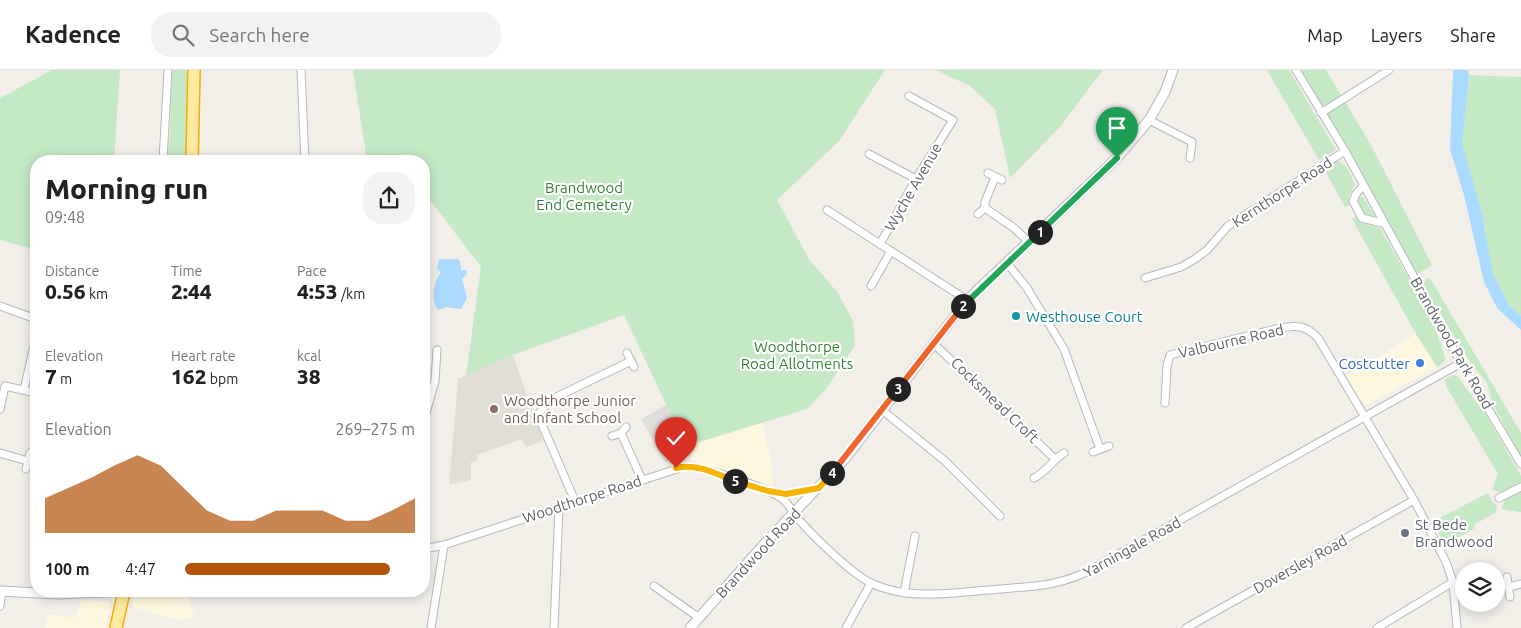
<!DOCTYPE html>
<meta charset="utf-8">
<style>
body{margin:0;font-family:Ubuntu,sans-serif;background:#f2f2f2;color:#222;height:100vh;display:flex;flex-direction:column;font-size:19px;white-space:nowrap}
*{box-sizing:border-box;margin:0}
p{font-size:16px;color:#767676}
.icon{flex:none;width:28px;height:28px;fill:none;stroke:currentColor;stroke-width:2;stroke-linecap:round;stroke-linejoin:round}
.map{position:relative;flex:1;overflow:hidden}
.details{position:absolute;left:30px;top:85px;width:400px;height:442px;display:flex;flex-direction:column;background:#fff;border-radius:20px;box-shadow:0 2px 12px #0003}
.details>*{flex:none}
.buttons{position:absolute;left:1455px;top:492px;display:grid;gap:10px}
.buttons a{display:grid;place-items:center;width:50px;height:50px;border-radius:50%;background:#fff;box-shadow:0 2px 12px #0003;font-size:25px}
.pin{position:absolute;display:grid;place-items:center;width:42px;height:42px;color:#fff;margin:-51px -21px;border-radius:50% 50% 50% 0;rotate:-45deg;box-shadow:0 0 5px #0007}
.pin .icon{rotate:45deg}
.km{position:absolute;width:25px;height:25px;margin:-12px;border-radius:50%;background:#222;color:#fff;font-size:14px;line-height:25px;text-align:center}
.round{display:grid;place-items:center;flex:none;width:52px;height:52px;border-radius:20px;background:#f2f2f2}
.head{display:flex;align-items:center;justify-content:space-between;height:85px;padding:0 15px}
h1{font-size:28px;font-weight:800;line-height:38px}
.figures{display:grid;grid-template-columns:repeat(3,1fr);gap:8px;height:85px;padding:5px 15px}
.figures div{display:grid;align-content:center}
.figures b{font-size:21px;font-weight:800}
.figures small{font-size:14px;font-weight:400}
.figures p{font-size:14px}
.chart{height:140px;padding:10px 15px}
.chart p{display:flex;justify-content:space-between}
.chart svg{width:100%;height:90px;margin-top:5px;fill:#b45309;opacity:.7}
ul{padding:0 15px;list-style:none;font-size:16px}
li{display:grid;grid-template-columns:80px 60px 1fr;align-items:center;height:38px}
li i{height:12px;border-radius:6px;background:#b45309}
header{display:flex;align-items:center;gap:30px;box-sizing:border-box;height:70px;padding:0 25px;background:#fff;border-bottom:1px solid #e0e0e0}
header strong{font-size:24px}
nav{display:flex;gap:28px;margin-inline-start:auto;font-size:18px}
.search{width:350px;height:45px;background:#f2f2f2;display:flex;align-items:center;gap:12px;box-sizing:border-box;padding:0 18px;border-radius:20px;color:#767676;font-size:19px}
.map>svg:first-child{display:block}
.commercial{fill:#fef7e0}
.industrial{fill:#e0deda}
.education{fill:#e1ded6}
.green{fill:#c5e8c5}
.water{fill:#aadaff}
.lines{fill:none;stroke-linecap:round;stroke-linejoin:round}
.minor-casing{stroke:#b5b8bc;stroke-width:9}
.tertiary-casing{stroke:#b5b8bc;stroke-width:11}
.trunk-casing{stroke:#f9ab00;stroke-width:14}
.minor{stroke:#fff;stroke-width:7}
.tertiary{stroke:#fff;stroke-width:9}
.trunk{stroke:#feeaa1;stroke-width:11}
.split-1-casing{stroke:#fff;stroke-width:10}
.split-2-casing{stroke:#fff;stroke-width:10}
.split-3-casing{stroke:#fff;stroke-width:10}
.split-4-casing{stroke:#fff;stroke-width:10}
.split-5-casing{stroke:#fff;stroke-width:10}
.split-6-casing{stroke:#fff;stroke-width:10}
.split-1{stroke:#22a559;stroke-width:6}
.split-2{stroke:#22a559;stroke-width:6}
.split-3{stroke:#f0652b;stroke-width:6}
.split-4{stroke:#f0652b;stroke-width:6}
.split-5{stroke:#f5b400;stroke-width:6}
.split-6{stroke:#f5b400;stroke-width:6}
.culture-dot{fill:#0f9aa8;stroke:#fff;stroke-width:2}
.shop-dot{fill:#3f7fe0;stroke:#fff;stroke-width:2}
.education-dot{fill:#8d6e63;stroke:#fff;stroke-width:2}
.worship-dot{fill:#6b7280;stroke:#fff;stroke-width:2}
.labels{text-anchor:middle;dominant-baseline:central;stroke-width:4.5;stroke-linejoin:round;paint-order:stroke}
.park-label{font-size:15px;fill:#348238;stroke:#fff}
.street-label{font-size:15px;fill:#5f6368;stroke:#fff}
.culture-label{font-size:15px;fill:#0d838f;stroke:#fff;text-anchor:start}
.shop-label{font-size:15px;fill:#366cbe;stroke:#fff;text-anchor:end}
.education-label{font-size:15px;fill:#785e54;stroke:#fff;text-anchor:start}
.worship-label{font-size:15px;fill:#5b616d;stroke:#fff;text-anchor:start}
</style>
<header>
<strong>Kadence</strong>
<div class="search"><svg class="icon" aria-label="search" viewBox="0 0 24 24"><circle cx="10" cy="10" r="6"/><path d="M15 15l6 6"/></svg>Search here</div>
<nav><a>Map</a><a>Layers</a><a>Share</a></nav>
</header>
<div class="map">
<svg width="1521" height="558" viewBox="0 0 1521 558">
<rect width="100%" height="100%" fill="#f1efe8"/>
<g class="commercial">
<path d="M1416,264L1437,297L1366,335L1345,307Z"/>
<path d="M762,352L772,396L773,416L691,390V379L699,372Z"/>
<path d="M135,521H188L194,548L177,550L132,537Z"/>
<path d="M82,530L108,531L110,534L106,558H45L49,544L75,548Z"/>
</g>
<path class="industrial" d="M666,335L672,347L670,388L666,393L641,349Z"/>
<path class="education" d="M513,285L543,371L526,377L522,369L477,385V391L471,392V410L449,415L458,309Z"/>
<g class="green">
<path d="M52,0H120L114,91H36V180L0,170V28Z"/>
<path d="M172,0H188L189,53L186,91H167L170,67Z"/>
<path d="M353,0H885L839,71L777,130L809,189L838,223L853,251L855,275L827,318L807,339L699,372L682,358L676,362H672V347L624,245L513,285L466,306L481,197L433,134L424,128V91H367Z"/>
<path d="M936,0H1103L1059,58L1010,108L995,39L970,16Z"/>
<path d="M1267,0H1289L1336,80L1319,90Z"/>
<path d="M1301,0H1326L1371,75L1432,195L1417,204L1346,74Z"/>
<path d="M1469,5L1521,7V246L1509,236L1493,204L1482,144L1461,73Z"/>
<path d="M1335,91C1347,92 1350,104 1355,114L1348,128L1350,134L1345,137L1323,97Z"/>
<path d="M1359,126L1363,127L1375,146L1374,148L1364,146L1355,130Z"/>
<path d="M1357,146L1361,151L1380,158L1433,251L1446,290L1437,297L1416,264L1352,149Z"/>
<path d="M1430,208L1521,363V386L1493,335L1487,312L1472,295L1423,215L1426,209Z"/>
<path d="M1453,305L1457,306L1485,343L1521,406V413L1502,422L1492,420L1498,404L1446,316L1445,309Z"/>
<path d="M1521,418V442L1501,439L1506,428Z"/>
<path d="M1488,423L1493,433L1497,435L1496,442L1474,455L1475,458L1445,475L1432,452Z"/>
</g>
<g class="water">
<path d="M1453,0H1468L1469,5L1462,73L1482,144L1493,204L1509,236L1521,246V260L1497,238L1484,212L1464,125L1450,79Z"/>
<path d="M439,189H457L460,191L461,200H466L467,204L462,209L467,228L461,239L446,237L438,240C430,229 434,212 441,202L437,199Z"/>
</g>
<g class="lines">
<defs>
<g id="minor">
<path d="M301,0L305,91"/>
<path d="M1296,0L1345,81L1461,293L1521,394"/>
<path d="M909,26L953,50L916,109L880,174L967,230"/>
<path d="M1321,43L1389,0"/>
<path d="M1149,50L1192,72L1190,88"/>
<path d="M869,84L916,109"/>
<path d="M163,91L168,0"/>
<path d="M988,103L1002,110"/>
<path d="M995,107L985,132V138L1014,158L1029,172"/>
<path d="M1363,116L1356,124L1353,131L1362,148L1382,153"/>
<path d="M827,140L880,174"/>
<path d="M978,144L985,138"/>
<path d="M1007,193L1027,218L1064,279L1100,379"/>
<path d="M1145,208L1181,197L1195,189L1207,180L1228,156L1345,81"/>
<path d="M871,216L891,181"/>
<path d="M0,236L36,249"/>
<path d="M933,273L1055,389"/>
<path d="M627,283L634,297"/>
<path d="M24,320L36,267"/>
<path d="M1165,333L1167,296L1170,285L1280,258C1296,255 1306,255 1318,268L1414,430L1446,492L1453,512L1457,558"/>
<path d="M0,339L5,316L36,323"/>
<path d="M882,340L945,391L1000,446"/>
<path d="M424,350L435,311L437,280"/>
<path d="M621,363L642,410"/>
<path d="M612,366L621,363L626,357"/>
<path d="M1093,382L1109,376"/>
<path d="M0,383L28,391"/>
<path d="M26,399L30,383"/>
<path d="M1034,408C1049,400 1051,391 1064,383"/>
<path d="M773,422L786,424L817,419"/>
<path d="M1499,428L1521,417"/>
<path d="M575,431L540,350L539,343L550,330L631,291"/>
<path d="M424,479L444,475L686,396C706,398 771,418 785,431C791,438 795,446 801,452C815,468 854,506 873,514C909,530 950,523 988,520C1029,516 1058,518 1094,498L1461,293"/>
<path d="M1507,507L1510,527"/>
<path d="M654,516L698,547"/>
<path d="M1509,517L1521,514"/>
<path d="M904,523L915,466"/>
<path d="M0,536L2,521"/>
<path d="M431,558L444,475"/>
<path d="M554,558L559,437"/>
<path d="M846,558L871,513"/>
<path d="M1186,558L1414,430"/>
<path d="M1377,558L1453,512"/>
</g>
<g id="tertiary">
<path d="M0,521L58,524L124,521"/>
<path d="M690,558L766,472L845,389L967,230L1117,88L1149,50L1165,22L1173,0"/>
</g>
<g id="trunk">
<path d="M192,91L194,0"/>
<path d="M116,558L124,521"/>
</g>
</defs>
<use href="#minor" class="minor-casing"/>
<use href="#tertiary" class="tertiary-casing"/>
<use href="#trunk" class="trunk-casing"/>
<use href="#minor" class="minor"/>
<use href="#tertiary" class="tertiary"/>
<use href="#trunk" class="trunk"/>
</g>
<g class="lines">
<defs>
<path id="split-1" d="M1040,162L1117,88"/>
<path id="split-2" d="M963,236L1040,162"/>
<path id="split-3" d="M898,319L963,236"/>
<path id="split-4" d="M832,403L898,319"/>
<path id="split-5" d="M735,411L768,421L786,424L819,418L832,403"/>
<path id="split-6" d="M676,398C697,393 716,404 735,411"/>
</defs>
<use href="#split-1" class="split-1-casing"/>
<use href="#split-2" class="split-2-casing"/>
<use href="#split-3" class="split-3-casing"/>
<use href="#split-4" class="split-4-casing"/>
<use href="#split-5" class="split-5-casing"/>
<use href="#split-6" class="split-6-casing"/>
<use href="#split-1" class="split-1"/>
<use href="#split-2" class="split-2"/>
<use href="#split-3" class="split-3"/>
<use href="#split-4" class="split-4"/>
<use href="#split-5" class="split-5"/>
<use href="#split-6" class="split-6"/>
</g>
<circle class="culture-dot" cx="1016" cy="246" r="5"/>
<circle class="shop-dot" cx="1420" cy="293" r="5"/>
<circle class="education-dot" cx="494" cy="339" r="5"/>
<circle class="worship-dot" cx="1405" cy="463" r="5"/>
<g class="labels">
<g class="park-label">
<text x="584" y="117">Brandwood<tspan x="584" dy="17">End Cemetery</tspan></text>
<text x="797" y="276">Woodthorpe<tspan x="797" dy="17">Road Allotments</tspan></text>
</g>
<g class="street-label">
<text transform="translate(913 117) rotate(-60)">Wyche Avenue</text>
<text transform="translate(1282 122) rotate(-33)">Kernthorpe Road</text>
<text transform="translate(1231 271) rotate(-13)">Valbourne Road</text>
<text transform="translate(1452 273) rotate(60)">Brandwood Park Road</text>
<text transform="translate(995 330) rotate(44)">Cocksmead Croft</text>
<text transform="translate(582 429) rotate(-18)">Woodthorpe Road</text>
<text transform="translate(1132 477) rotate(-29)">Yarningale Road</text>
<text transform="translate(758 483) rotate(-47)">Brandwood Road</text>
<text transform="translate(1300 494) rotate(-29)">Doversley Road</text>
</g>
<g class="culture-label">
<text x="1026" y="246">Westhouse Court</text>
</g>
<g class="shop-label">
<text x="1410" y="293">Costcutter</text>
</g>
<g class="education-label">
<text x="504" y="330">Woodthorpe Junior<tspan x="504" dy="17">and Infant School</tspan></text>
</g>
<g class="worship-label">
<text x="1415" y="454">St Bede<tspan x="1415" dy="17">Brandwood</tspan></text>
</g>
</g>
</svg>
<div class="buttons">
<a><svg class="icon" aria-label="layers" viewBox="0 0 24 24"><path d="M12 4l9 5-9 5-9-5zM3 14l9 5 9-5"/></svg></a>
</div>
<div class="pin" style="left:1117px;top:88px;background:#1e9e55"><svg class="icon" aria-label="arrive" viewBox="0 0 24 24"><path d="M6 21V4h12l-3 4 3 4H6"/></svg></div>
<div class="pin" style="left:676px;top:398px;background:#d93025"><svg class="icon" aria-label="check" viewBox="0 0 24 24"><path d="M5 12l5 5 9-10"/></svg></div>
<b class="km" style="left:1040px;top:162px">1</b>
<b class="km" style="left:963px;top:236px">2</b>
<b class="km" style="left:898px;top:319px">3</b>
<b class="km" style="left:832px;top:403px">4</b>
<b class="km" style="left:735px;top:411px">5</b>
<section class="details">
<div class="head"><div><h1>Morning run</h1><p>09:48</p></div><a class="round"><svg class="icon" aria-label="share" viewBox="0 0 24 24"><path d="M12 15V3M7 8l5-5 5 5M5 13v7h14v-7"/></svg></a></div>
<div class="figures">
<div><p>Distance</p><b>0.56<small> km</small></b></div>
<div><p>Time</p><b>2:44</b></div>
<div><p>Pace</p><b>4:53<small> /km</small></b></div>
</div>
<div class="figures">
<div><p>Elevation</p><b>7<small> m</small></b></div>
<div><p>Heart rate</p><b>162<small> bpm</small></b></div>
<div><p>kcal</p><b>38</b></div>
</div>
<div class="chart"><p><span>Elevation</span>269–275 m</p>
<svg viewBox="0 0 160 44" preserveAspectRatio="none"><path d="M0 44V27L10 22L20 17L30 11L40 6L50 11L60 22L70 33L80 38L90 38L100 33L110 33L120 33L130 38L140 38L150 33L160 27V44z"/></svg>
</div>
<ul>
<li><b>100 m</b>4:47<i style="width:89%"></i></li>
</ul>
</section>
</div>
